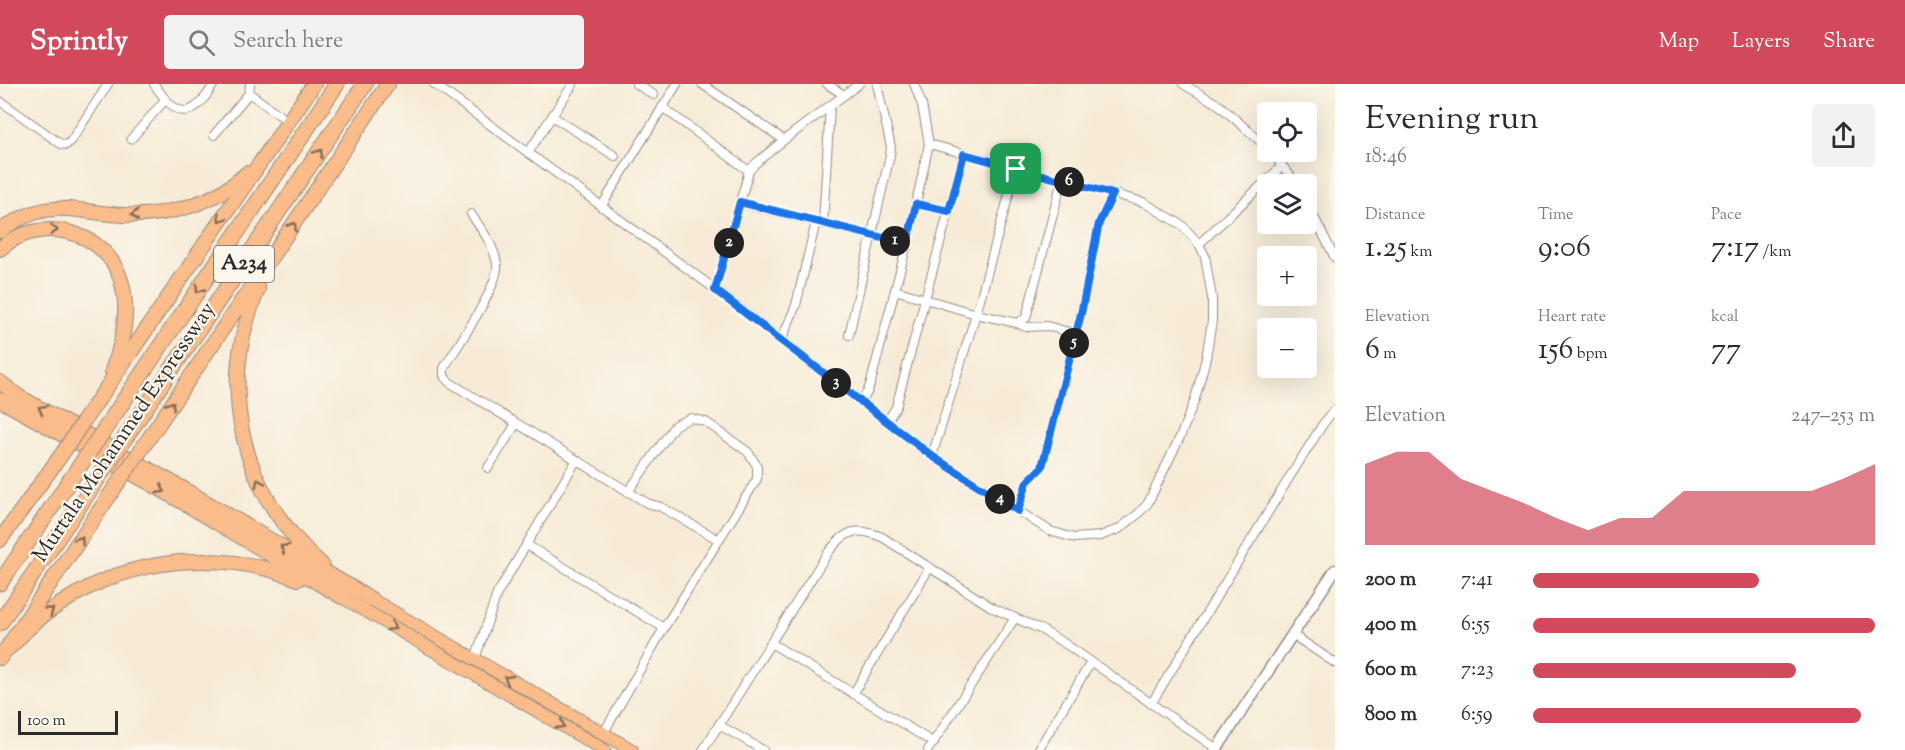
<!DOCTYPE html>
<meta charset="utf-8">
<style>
body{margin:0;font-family:"Sorts Mill Goudy",serif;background:#f2f2f3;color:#2b2b33;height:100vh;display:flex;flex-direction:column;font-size:22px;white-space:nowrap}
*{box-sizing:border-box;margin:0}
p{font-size:20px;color:#7c7c81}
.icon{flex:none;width:33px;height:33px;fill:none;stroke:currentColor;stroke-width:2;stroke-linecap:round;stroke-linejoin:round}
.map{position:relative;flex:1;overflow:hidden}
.drawer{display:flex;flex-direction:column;background:#fff;width:570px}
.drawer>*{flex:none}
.tools{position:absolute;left:1257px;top:18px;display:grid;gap:12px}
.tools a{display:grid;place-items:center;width:60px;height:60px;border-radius:6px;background:#fff;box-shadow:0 6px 24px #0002;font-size:30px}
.scale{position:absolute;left:18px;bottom:15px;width:100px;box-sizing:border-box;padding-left:6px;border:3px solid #2b2b2b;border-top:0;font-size:16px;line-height:21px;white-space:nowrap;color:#2b2b2b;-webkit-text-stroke:4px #fbf7ec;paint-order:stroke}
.pin{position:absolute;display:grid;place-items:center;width:51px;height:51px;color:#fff;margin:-26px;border-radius:12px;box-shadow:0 3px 9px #0006}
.km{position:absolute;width:30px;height:30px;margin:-15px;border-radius:50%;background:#222;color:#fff;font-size:16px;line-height:30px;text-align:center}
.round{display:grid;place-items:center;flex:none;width:63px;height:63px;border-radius:6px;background:#f2f2f3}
.overview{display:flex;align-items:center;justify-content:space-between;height:102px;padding:0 30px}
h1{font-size:33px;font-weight:600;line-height:45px}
.figures{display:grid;grid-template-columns:repeat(3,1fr);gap:9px;height:102px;padding:6px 30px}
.figures div{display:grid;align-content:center}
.figures b{font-size:30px;font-weight:600}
.figures small{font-size:16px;font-weight:400}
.figures p{font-size:16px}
.chart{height:168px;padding:12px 30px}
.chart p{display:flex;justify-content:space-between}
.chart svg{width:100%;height:108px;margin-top:6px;fill:#d1495b;opacity:.7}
ul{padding:0 30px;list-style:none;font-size:20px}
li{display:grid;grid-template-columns:96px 72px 1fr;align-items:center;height:45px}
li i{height:15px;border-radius:8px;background:#d1495b}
header{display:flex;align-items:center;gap:36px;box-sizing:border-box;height:84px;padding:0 30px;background:#d1495b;color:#fff}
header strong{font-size:28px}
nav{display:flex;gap:33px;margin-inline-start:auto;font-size:21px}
.search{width:420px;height:54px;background:#f2f2f3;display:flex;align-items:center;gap:15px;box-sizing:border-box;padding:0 21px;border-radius:6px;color:#7c7c81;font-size:22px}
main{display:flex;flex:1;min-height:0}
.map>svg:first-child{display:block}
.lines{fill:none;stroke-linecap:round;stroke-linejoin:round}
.minor-casing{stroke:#918b81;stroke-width:10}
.tertiary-casing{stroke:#918b81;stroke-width:13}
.primary-casing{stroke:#918b81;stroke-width:14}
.trunk-casing{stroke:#918b81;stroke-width:16}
.motorway-casing{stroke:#918b81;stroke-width:17}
.minor{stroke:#fff;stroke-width:8}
.tertiary{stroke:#fff;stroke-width:10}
.primary{stroke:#f9bc8a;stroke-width:12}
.trunk{stroke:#f9bc8a;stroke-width:14}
.motorway{stroke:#f9bc8a;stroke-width:15}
.trunk-bridge-casing{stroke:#918b81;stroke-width:16;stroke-linecap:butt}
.motorway-bridge-casing{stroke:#918b81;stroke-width:17;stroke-linecap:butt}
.trunk-bridge{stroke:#f9bc8a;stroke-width:14}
.motorway-bridge{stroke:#f9bc8a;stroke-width:15}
.oneway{stroke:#886c56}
.route-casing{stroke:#fff;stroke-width:12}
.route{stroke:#1a73e8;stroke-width:8}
.labels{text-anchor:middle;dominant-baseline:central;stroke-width:4.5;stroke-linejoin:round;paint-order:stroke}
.shield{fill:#fbf7ec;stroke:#696865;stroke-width:1.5}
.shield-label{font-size:21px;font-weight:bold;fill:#2b2b2b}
.street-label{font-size:22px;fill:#2b2b2b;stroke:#fbf7ec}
</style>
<header>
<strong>Sprintly</strong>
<div class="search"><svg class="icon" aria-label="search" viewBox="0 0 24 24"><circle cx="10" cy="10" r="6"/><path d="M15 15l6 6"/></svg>Search here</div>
<nav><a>Map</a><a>Layers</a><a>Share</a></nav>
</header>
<main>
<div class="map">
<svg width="1335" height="666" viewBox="0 0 1335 666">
<rect width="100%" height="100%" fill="#fbf7ec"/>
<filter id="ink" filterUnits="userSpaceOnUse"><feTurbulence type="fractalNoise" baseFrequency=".0167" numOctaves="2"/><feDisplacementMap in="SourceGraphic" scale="12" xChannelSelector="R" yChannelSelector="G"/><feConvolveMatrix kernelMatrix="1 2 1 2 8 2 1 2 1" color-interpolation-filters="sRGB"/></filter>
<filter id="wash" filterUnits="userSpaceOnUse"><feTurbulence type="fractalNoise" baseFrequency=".008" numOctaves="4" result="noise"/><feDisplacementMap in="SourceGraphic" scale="24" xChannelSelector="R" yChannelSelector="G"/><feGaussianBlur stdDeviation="1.35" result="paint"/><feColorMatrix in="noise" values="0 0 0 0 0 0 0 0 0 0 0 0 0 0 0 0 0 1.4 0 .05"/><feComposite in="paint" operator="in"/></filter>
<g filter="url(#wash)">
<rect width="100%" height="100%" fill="#f7ebd7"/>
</g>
<g filter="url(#ink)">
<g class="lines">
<defs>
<g id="minor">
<path d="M154,0C177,35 192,37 214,0"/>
<path d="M250,0L249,9L289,38"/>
<path d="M434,0L715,205L932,372L1050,447L1074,454L1100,452L1119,445L1138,430L1148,419L1181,351L1195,315L1206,274L1212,237V214L1205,172L1199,160L1182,141L1143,118L929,60"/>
<path d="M636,0L654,11"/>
<path d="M702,0L784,56"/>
<path d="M827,0L844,11"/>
<path d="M1183,0L1219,21L1268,64"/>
<path d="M0,17L61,60L66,61L71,57L108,0"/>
<path d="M662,23L749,87"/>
<path d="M552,32L615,72"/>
<path d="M214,51L249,9"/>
<path d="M131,55L165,16"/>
<path d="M1271,68L1297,100"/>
<path d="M528,69L573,0"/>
<path d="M1306,117L1335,174"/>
<path d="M740,119L907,160"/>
<path d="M916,120L949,127"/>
<path d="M601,123L677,0"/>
<path d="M471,130C482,146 494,161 497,180C500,201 456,264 444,284V292L449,298L647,419L661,423L719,456"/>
<path d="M823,140L830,22"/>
<path d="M1199,160L1282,82"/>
<path d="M715,205L749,87L756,79L784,56L859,0"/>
<path d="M895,206L976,230L1017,239L1026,234L1062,96"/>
<path d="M1017,239L1026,243L1047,242L1076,250"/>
<path d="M849,251L890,71L891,63L877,0"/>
<path d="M782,255L796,221L816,138"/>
<path d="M860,317L867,309L871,298L907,160L929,60L922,21L914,0"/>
<path d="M887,338L896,323L964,70"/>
<path d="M932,372L976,230L1016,85"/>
<path d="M488,384L516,340"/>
<path d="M1018,427L1027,398L1042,383L1081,230L1099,139L1113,110"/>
<path d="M527,461L664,544"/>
<path d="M1293,551L1335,579"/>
<path d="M771,559L934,659"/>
<path d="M475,575L497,510L576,377"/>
<path d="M853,610L930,483"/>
<path d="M1151,620L1289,394L1323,340L1335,325"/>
<path d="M719,641L763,666"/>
<path d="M603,650L664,544L757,395V382L748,368L706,338L691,334L675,341L628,408"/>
<path d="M703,666L827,470C845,447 854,442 882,453L993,524L1042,546L1067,561L1217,665"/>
<path d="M928,666L1015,534"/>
<path d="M1038,666L1091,578"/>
</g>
<path id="tertiary" d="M1216,666L1335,486"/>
<g id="primary">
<path d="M342,513L604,666"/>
<path d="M371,515L632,666"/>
</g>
<g id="trunk">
<path d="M0,147C49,112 71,128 123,131C167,133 214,120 247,89"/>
<path d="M0,165C39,130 105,145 121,196C130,226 123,259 112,287"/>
<path d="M258,205C216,306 240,408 322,481"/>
<path d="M0,298L18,312L182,404L371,515"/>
<path d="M0,316L162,406L342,513"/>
<path d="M83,338L314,0"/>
<path d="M139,369L388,0"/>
<path d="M0,456L64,367"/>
<path d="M6,566C15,560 21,551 29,544C39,534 50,526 62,519C132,472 221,465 298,495"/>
<path d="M0,574L120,396"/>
</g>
<g id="motorway">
<path d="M102,349L337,0"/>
<path d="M121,360L365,0"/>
<path d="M0,499L79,383"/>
<path d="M0,539L99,393"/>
</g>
</defs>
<use href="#minor" class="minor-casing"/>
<use href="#tertiary" class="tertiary-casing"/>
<use href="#primary" class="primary-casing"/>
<use href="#trunk" class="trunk-casing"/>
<use href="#motorway" class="motorway-casing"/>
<use href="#minor" class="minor"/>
<use href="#tertiary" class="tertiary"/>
<use href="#primary" class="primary"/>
<use href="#trunk" class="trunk"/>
<use href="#motorway" class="motorway"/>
<defs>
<g id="trunk-bridge">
<path d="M64,367L83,338"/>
<path d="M120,396L139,369"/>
</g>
<g id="motorway-bridge">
<path d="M79,383L102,349"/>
<path d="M99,393L121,360"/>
</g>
</defs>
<use href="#trunk-bridge" class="trunk-bridge-casing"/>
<use href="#motorway-bridge" class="motorway-bridge-casing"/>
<use href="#trunk-bridge" class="trunk-bridge"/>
<use href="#motorway-bridge" class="motorway-bridge"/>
</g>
<defs><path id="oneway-chevron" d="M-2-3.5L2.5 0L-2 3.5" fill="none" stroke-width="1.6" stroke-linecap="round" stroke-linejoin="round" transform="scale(1.5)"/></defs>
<g class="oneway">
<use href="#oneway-chevron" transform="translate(319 69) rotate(-56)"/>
<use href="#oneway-chevron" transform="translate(135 131) rotate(180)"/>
<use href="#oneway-chevron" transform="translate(221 134) rotate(124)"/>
<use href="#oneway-chevron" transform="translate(293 142) rotate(-56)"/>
<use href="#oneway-chevron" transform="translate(54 146) rotate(3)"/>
<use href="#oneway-chevron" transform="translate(199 205) rotate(124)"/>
<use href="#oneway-chevron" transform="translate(171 321) rotate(-56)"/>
<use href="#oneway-chevron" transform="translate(42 325) rotate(-151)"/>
<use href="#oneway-chevron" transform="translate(259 399) rotate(-115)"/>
<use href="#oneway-chevron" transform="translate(161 406) rotate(30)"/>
<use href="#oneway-chevron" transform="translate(80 456) rotate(-56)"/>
<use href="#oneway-chevron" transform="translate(284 464) rotate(-149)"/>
<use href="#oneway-chevron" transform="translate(50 527) rotate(-36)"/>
<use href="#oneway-chevron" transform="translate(392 543) rotate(30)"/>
<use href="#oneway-chevron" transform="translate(508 595) rotate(-150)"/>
<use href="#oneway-chevron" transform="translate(561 641) rotate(30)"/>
</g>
</g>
<g class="lines" filter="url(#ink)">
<defs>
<path id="route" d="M964,70L1113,110L1099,139L1081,230L1042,383L1027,398L1018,427L932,372L715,206L740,118L907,160L916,120L949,127Z"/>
</defs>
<use href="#route" class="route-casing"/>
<use href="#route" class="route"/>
</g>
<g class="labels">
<rect class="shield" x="214" y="162" width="60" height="36" rx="4.5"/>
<g class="shield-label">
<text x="244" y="180">A234</text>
</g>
<g class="street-label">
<text transform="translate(125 349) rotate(-56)">Murtala Mohammed Expressway</text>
</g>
</g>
</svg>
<div class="tools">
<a><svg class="icon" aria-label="locate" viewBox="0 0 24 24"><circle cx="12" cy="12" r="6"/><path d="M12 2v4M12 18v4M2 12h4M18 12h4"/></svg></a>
<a><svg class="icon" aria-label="layers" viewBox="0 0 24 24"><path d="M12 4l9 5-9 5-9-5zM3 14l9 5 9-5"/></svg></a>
<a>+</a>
<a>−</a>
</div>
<div class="scale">100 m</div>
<div class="pin" style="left:1016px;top:85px;background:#1e9e55"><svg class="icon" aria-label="arrive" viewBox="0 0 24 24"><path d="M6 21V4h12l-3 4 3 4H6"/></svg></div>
<b class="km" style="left:895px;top:157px">1</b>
<b class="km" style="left:729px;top:159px">2</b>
<b class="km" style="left:836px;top:299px">3</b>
<b class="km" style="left:1000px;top:415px">4</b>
<b class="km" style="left:1074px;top:259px">5</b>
<b class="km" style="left:1069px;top:98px">6</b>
</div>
<section class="drawer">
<div class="overview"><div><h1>Evening run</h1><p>18:46</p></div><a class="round"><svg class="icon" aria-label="share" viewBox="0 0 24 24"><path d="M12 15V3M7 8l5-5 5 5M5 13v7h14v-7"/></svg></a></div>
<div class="figures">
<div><p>Distance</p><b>1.25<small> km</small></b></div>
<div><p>Time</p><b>9:06</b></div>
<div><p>Pace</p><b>7:17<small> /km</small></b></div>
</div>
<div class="figures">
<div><p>Elevation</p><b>6<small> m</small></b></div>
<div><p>Heart rate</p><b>156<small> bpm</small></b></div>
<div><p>kcal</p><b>77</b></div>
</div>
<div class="chart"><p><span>Elevation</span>247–253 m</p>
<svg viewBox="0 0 160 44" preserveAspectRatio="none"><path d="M0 44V11L10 6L20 6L30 17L40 22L50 27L60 33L70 38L80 33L90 33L100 22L110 22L120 22L130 22L140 22L150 17L160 11V44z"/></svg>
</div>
<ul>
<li><b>200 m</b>7:41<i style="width:66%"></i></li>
<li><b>400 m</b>6:55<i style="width:100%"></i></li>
<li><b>600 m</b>7:23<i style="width:77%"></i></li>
<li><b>800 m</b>6:59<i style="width:96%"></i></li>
</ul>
</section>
</main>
